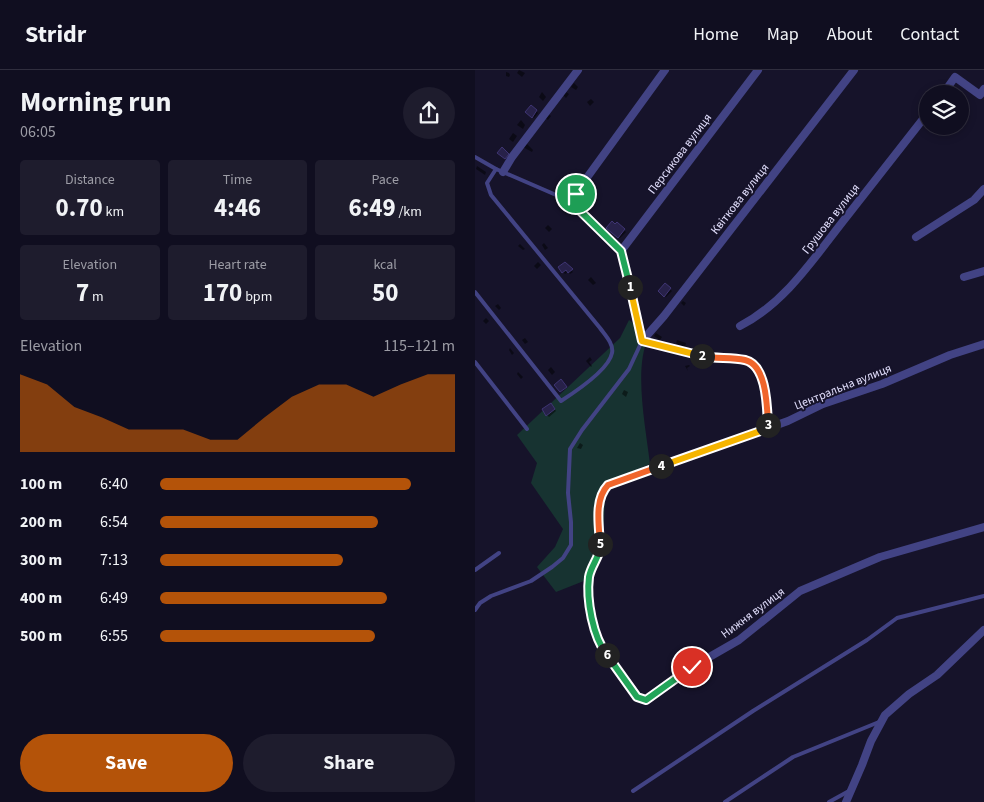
<!DOCTYPE html>
<meta charset="utf-8">
<style>
body{margin:0;font-family:"Source Sans 3",sans-serif;background:#1e1c2d;color:#f1f3f6;height:100vh;display:flex;flex-direction:column;font-size:19px;white-space:nowrap}
*{box-sizing:border-box;margin:0}
p{font-size:16px;color:#9c9ca5}
.icon{flex:none;width:28px;height:28px;fill:none;stroke:currentColor;stroke-width:2;stroke-linecap:round;stroke-linejoin:round}
.map{position:relative;flex:1;overflow:hidden}
.details{display:flex;flex-direction:column;background:#100e20;width:475px}
.details>*{flex:none}
.fabs{position:absolute;left:444px;top:15px;display:grid;gap:10px}
.fabs a{display:grid;place-items:center;width:50px;height:50px;border-radius:50%;background:#100e20;box-shadow:0 2px 8px #0003,0 0 0 1px #302e3e;font-size:25px}
.pin{position:absolute;display:grid;place-items:center;width:42px;height:42px;color:#fff;margin:-21px;border:2px solid #fff;border-radius:50%;box-shadow:0 1px 5px #0007}
.km{position:absolute;width:25px;height:25px;margin:-12px;border-radius:50%;background:#222;color:#fff;font-size:14px;line-height:25px;text-align:center}
.round{display:grid;place-items:center;flex:none;width:52px;height:52px;border-radius:26px;background:#1e1c2d}
.summary{display:flex;align-items:center;justify-content:space-between;height:85px;padding:0 20px}
h1{font-size:28px;font-weight:700;line-height:38px}
.figures{display:grid;grid-template-columns:repeat(3,1fr);gap:8px;height:85px;padding:5px 20px}
.figures div{display:grid;align-content:center;border-radius:5px;background:#1e1c2d;text-align:center}
.figures b{font-size:25px;font-weight:700}
.figures small{font-size:14px;font-weight:400}
.figures p{font-size:14px}
.chart{height:140px;padding:10px 20px}
.chart p{display:flex;justify-content:space-between}
.chart svg{width:100%;height:90px;margin-top:5px;fill:#b45309;opacity:.7}
.primary-button{display:flex;gap:10px;margin-top:auto;padding:10px 20px}
.primary-button a{flex:1;height:58px;border-radius:30px;background:#b45309;color:#fff;font-size:20px;font-weight:700;line-height:58px;text-align:center}
.primary-button a+a{background:#1e1c2d;color:#f1f3f6}
ul{padding:0 20px;list-style:none;font-size:16px}
li{display:grid;grid-template-columns:80px 60px 1fr;align-items:center;height:38px}
li i{height:12px;border-radius:6px;background:#b45309}
header{display:flex;align-items:center;gap:30px;box-sizing:border-box;height:70px;padding:0 25px;background:#100e20;border-bottom:1px solid #302e3e}
header strong{font-size:24px}
nav{display:flex;gap:28px;margin-inline-start:auto;font-size:18px}
main{display:flex;flex:1;min-height:0}
.map>svg:first-child{display:block}
.green{fill:#173331}
.shadow{fill:#0007}
.building{fill:#272149;stroke:#3f3573}
.lines{fill:none;stroke-linecap:round;stroke-linejoin:round}
.lane{stroke:#424384;stroke-width:4}
.street{stroke:#424384;stroke-width:8}
.split-1-casing{stroke:#fff;stroke-width:10}
.split-2-casing{stroke:#fff;stroke-width:10}
.split-3-casing{stroke:#fff;stroke-width:10}
.split-4-casing{stroke:#fff;stroke-width:10}
.split-5-casing{stroke:#fff;stroke-width:10}
.split-6-casing{stroke:#fff;stroke-width:10}
.split-7-casing{stroke:#fff;stroke-width:10}
.split-1{stroke:#22a559;stroke-width:6}
.split-2{stroke:#f5b400;stroke-width:6}
.split-3{stroke:#f0652b;stroke-width:6}
.split-4{stroke:#f5b400;stroke-width:6}
.split-5{stroke:#f0652b;stroke-width:6}
.split-6{stroke:#22a559;stroke-width:6}
.split-7{stroke:#22a559;stroke-width:6}
.labels{text-anchor:middle;dominant-baseline:central;stroke-width:4;stroke-linejoin:round;paint-order:stroke}
.street-label{font-size:12px;fill:#e1defc;stroke:#16132a}
</style>
<header>
<strong>Stridr</strong>
<nav><a>Home</a><a>Map</a><a>About</a><a>Contact</a></nav>
</header>
<main>
<section class="details">
<div class="summary"><div><h1>Morning run</h1><p>06:05</p></div><a class="round"><svg class="icon" aria-label="share" viewBox="0 0 24 24"><path d="M12 15V3M7 8l5-5 5 5M5 13v7h14v-7"/></svg></a></div>
<div class="figures">
<div><p>Distance</p><b>0.70<small> km</small></b></div>
<div><p>Time</p><b>4:46</b></div>
<div><p>Pace</p><b>6:49<small> /km</small></b></div>
</div>
<div class="figures">
<div><p>Elevation</p><b>7<small> m</small></b></div>
<div><p>Heart rate</p><b>170<small> bpm</small></b></div>
<div><p>kcal</p><b>50</b></div>
</div>
<div class="chart"><p><span>Elevation</span>115–121 m</p>
<svg viewBox="0 0 160 44" preserveAspectRatio="none"><path d="M0 44V6L10 11L20 22L30 27L40 33L50 33L60 33L70 38L80 38L90 27L100 17L110 11L120 11L130 17L140 11L150 6L160 6V44z"/></svg>
</div>
<ul>
<li><b>100 m</b>6:40<i style="width:85%"></i></li>
<li><b>200 m</b>6:54<i style="width:74%"></i></li>
<li><b>300 m</b>7:13<i style="width:62%"></i></li>
<li><b>400 m</b>6:49<i style="width:77%"></i></li>
<li><b>500 m</b>6:55<i style="width:73%"></i></li>
</ul>
<div class="primary-button"><a>Save</a><a>Share</a></div>
</section>
<div class="map">
<svg width="509" height="732" viewBox="0 0 509 732">
<rect width="100%" height="100%" fill="#16132a"/>
<path class="green" d="M154,250L174,266C158,298 171,358 175,394L137,410L130,428L128,479L119,507L81,522L62,497L80,477L88,459L56,413L62,393L42,365L145,268Z"/>
<g class="shadow">
<path d="M44,0L50,3L47,7L42,3Z"/>
<path d="M31,2L34,3L35,5L34,7L31,6Z"/>
<path d="M99,13L103,17L101,20L96,17Z"/>
<path d="M67,22L71,27L68,31L64,27Z"/>
<path d="M91,22L94,24L91,28L88,25Z"/>
<path d="M116,29L119,32L115,36L112,32Z"/>
<path d="M56,36L63,43L59,48L51,42Z"/>
<path d="M72,43L76,46L73,50L69,47Z"/>
<path d="M46,50L50,55L48,59L42,55Z"/>
<path d="M38,63L42,66L38,72L34,69Z"/>
<path d="M51,73L58,80L57,82L48,77Z"/>
<path d="M2,96L11,102L10,105L1,99Z"/>
<path d="M99,109L102,111L100,114L97,112Z"/>
<path d="M90,118L94,121L92,124L88,122Z"/>
<path d="M142,154L151,162L145,168L133,158L140,156Z"/>
<path d="M73,155L77,159L74,162L70,158Z"/>
<path d="M69,173L73,178L70,180L67,175Z"/>
<path d="M45,174L50,179L48,180L43,176Z"/>
<path d="M63,192L66,195L62,199L59,196Z"/>
<path d="M90,194L98,202L95,204L93,202L90,204L84,197Z"/>
<path d="M116,207L121,213L118,215L113,210Z"/>
<path d="M190,215L197,221L191,227L184,221Z"/>
<path d="M208,231L211,233L209,236L206,233Z"/>
<path d="M23,234L26,238L24,240L20,236Z"/>
<path d="M11,248L14,251L11,254L8,251Z"/>
<path d="M181,263L187,267L185,270L179,266Z"/>
<path d="M50,268L53,272L50,274L47,270Z"/>
<path d="M202,270L211,273L210,277L201,274Z"/>
<path d="M35,278L39,283L37,285L34,280Z"/>
<path d="M115,287L117,290L114,292L117,296L116,297L111,291Z"/>
<path d="M214,295L215,296L212,298L213,301L210,296Z"/>
<path d="M76,297L80,302L77,305L73,300Z"/>
<path d="M43,302L48,307L46,309L42,304Z"/>
<path d="M149,320L153,322L151,327L147,324Z"/>
<path d="M77,336L81,341L74,347L72,345Z"/>
<path d="M105,373L108,375L106,379L102,378Z"/>
</g>
<g class="building">
<path d="M56,35L62,40L57,48L50,42Z"/>
<path d="M27,77L34,84L30,89L22,83Z"/>
<path d="M137,151L140,154L142,152L150,159L143,168L131,158Z"/>
<path d="M90,192L98,199L93,203L91,200L87,203L83,197Z"/>
<path d="M190,213L196,218L189,227L183,221Z"/>
<path d="M86,309L92,317L85,322L79,315Z"/>
<path d="M76,333L80,339L71,346L67,339Z"/>
</g>
<g class="lines">
<g class="lane">
<path d="M0,87L21,99L95,131L146,181L167,271L154,299L107,360L95,379L93,423L96,452V475L88,488L77,497L56,511L16,526L5,533L0,540"/>
<path d="M0,222L86,331C100,322 134,299 137,283C139,274 130,265 125,258L16,125L12,113L21,99"/>
<path d="M167,271L236,288L270,290L277,292L285,302L290,323L293,358"/>
<path d="M0,292L52,359"/>
<path d="M0,500L24,483"/>
<path d="M158,721L278,641L392,570L422,548L509,526"/>
<path d="M250,732L318,687L404,652"/>
<path d="M354,732L374,721"/>
</g>
<g class="street">
<path d="M468,24L480,7L505,25L509,19"/>
<path d="M28,102L37,87L103,0"/>
<path d="M95,131L190,0"/>
<path d="M441,167L499,130L509,119"/>
<path d="M146,181L283,0"/>
<path d="M489,207L509,201"/>
<path d="M265,256C310,233 339,188 369,150C397,114 425,79 452,44"/>
<path d="M167,271L189,246L379,0"/>
<path d="M509,274L475,285L407,314L348,334L313,351L133,415C117,432 127,457 125,478C124,488 116,496 114,506C111,525 118,565 129,581C139,597 152,611 163,627L171,630L217,597L264,570L325,521L405,487L509,457"/>
<path d="M371,732L387,695L396,671L410,645L434,624L462,605L509,560"/>
</g>
</g>
<g class="lines">
<defs>
<path id="split-1" d="M101,124L95,131L146,181L155,217"/>
<path id="split-2" d="M155,217L167,271L227,286"/>
<path id="split-3" d="M227,286C241,289 256,287 270,290C292,295 292,337 293,355"/>
<path id="split-4" d="M186,396L294,358L293,355"/>
<path id="split-5" d="M125,474C124,455 119,430 133,415L186,396"/>
<path id="split-6" d="M125,474C126,486 116,495 114,507C111,530 118,567 132,585"/>
<path id="split-7" d="M132,585L162,627L171,630L217,597"/>
</defs>
<use href="#split-1" class="split-1-casing"/>
<use href="#split-2" class="split-2-casing"/>
<use href="#split-3" class="split-3-casing"/>
<use href="#split-4" class="split-4-casing"/>
<use href="#split-5" class="split-5-casing"/>
<use href="#split-6" class="split-6-casing"/>
<use href="#split-7" class="split-7-casing"/>
<use href="#split-1" class="split-1"/>
<use href="#split-2" class="split-2"/>
<use href="#split-3" class="split-3"/>
<use href="#split-4" class="split-4"/>
<use href="#split-5" class="split-5"/>
<use href="#split-6" class="split-6"/>
<use href="#split-7" class="split-7"/>
</g>
<g class="labels">
<g class="street-label">
<text transform="translate(205 84) rotate(-53)">Персикова вулиця</text>
<text transform="translate(265 129) rotate(-52)">Квіткова вулиця</text>
<text transform="translate(356 149) rotate(-52)">Грушова вулиця</text>
<text transform="translate(368 317) rotate(-22)">Центральна вулиця</text>
<text transform="translate(278 543) rotate(-37)">Нижня вулиця</text>
</g>
</g>
</svg>
<div class="fabs">
<a><svg class="icon" aria-label="layers" viewBox="0 0 24 24"><path d="M12 4l9 5-9 5-9-5zM3 14l9 5 9-5"/></svg></a>
</div>
<div class="pin" style="left:101px;top:124px;background:#1e9e55"><svg class="icon" aria-label="arrive" viewBox="0 0 24 24"><path d="M6 21V4h12l-3 4 3 4H6"/></svg></div>
<div class="pin" style="left:217px;top:597px;background:#d93025"><svg class="icon" aria-label="check" viewBox="0 0 24 24"><path d="M5 12l5 5 9-10"/></svg></div>
<b class="km" style="left:155px;top:217px">1</b>
<b class="km" style="left:227px;top:286px">2</b>
<b class="km" style="left:293px;top:355px">3</b>
<b class="km" style="left:186px;top:396px">4</b>
<b class="km" style="left:125px;top:474px">5</b>
<b class="km" style="left:132px;top:585px">6</b>
</div>
</main>
